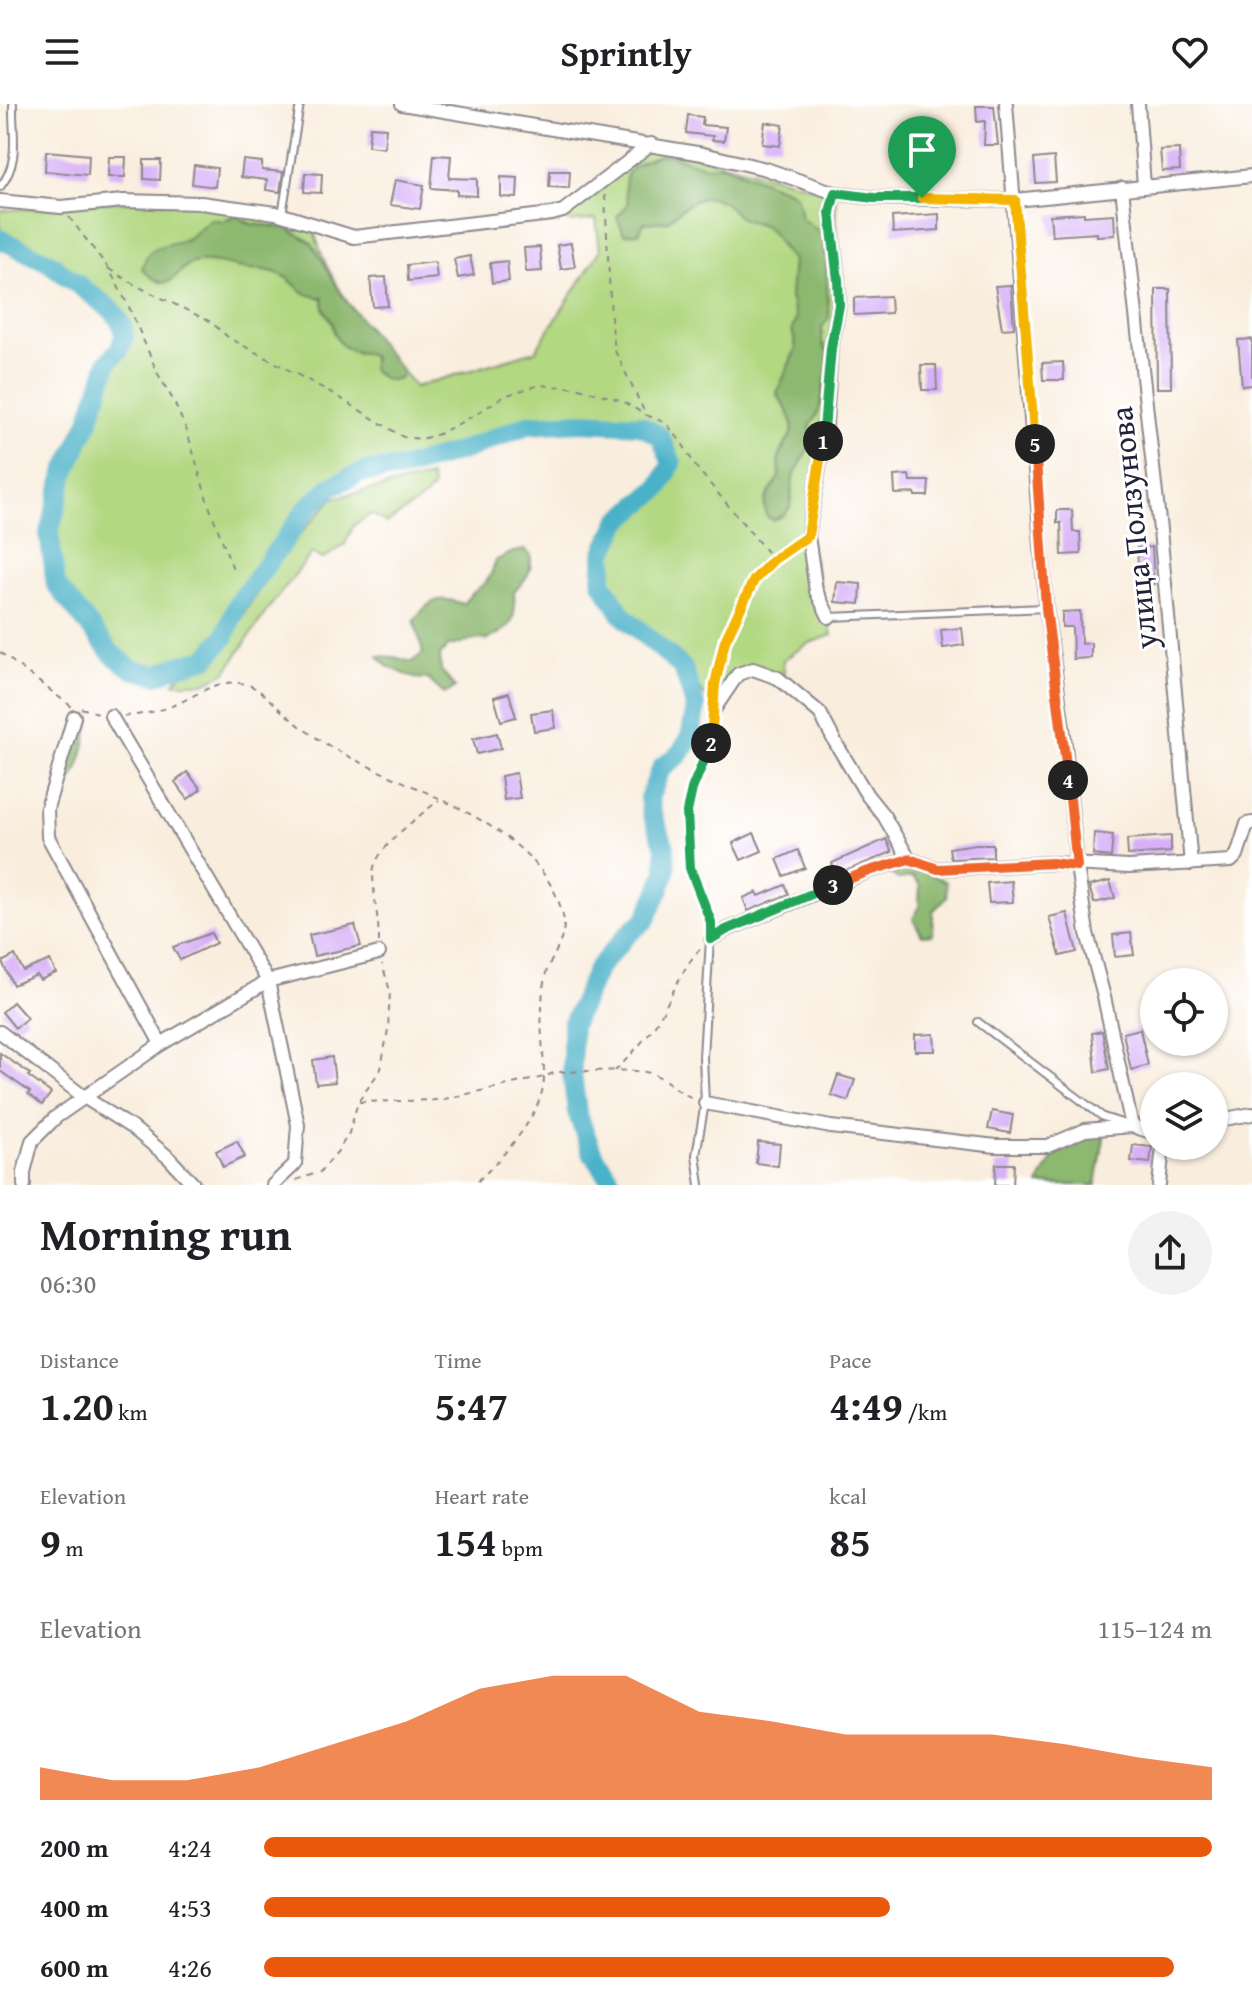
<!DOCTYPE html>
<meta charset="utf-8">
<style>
body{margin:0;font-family:"Gentium Book Plus",serif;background:#f2f2f2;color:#202124;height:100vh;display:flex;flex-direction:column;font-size:30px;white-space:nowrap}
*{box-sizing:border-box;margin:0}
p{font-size:26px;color:#757577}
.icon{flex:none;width:44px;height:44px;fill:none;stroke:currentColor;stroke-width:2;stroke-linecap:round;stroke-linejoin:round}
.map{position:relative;height:1081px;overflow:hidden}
.sheet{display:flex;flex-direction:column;background:#fff;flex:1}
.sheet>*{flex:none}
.tools{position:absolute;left:1140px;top:864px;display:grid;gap:16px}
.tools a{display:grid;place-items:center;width:88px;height:88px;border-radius:50%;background:#fff;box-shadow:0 2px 6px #0004;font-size:40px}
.pin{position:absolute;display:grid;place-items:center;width:68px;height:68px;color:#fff;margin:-82px -34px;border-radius:50% 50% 50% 0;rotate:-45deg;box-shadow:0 0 8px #0007}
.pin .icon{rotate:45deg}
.km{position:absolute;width:40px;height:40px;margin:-20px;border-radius:50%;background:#222;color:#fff;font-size:22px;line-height:40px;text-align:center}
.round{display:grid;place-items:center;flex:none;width:84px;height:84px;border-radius:42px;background:#f2f2f2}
.summary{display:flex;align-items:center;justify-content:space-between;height:136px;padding:0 40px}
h1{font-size:44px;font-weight:700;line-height:60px}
.stats{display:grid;grid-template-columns:repeat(3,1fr);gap:12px;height:136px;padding:8px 40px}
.stats div{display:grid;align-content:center}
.stats b{font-size:40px;font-weight:700}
.stats small{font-size:22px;font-weight:400}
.stats p{font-size:22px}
.chart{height:224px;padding:16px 40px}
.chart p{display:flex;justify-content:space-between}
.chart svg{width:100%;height:144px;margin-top:8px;fill:#ea580c;opacity:.7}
ul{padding:0 40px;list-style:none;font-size:26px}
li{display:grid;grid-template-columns:128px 96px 1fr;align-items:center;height:60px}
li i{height:20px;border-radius:10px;background:#ea580c}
header{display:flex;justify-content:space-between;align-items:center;height:104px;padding:0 40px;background:#fff;font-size:36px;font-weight:700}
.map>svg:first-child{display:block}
.green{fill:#b2d882;stroke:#6a7d5e;stroke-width:2}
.forest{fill:#8db870;stroke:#586d56;stroke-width:2}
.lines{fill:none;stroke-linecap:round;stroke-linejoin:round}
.river{stroke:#49b1c8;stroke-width:20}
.building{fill:#d7b0f8}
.service-casing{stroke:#8e888c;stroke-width:10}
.minor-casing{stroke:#8e888c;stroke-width:16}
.path{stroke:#8e888c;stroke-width:2;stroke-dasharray:6 6;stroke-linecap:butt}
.service{stroke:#fff;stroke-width:6}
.minor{stroke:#fff;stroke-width:12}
.split-1-casing{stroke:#fff;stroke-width:16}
.split-2-casing{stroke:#fff;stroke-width:16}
.split-3-casing{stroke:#fff;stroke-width:16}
.split-4-casing{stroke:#fff;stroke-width:16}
.split-5-casing{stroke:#fff;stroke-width:16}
.split-6-casing{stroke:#fff;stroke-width:16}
.split-1{stroke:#22a559;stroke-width:10}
.split-2{stroke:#f5b400;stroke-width:10}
.split-3{stroke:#22a559;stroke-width:10}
.split-4{stroke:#f0652b;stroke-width:10}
.split-5{stroke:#f0652b;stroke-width:10}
.split-6{stroke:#f5b400;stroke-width:10}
.labels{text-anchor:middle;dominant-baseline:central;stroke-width:6;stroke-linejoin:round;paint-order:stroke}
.street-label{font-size:32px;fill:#22223b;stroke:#fff}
</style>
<header><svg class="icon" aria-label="menu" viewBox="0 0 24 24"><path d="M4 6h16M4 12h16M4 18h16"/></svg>Sprintly<svg class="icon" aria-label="heart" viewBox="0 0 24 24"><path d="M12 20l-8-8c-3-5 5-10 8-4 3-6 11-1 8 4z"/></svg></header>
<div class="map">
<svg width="1252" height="1081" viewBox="0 0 1252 1081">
<rect width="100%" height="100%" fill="#fff"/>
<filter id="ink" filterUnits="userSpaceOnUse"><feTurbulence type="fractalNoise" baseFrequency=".0125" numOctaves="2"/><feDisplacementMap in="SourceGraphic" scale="16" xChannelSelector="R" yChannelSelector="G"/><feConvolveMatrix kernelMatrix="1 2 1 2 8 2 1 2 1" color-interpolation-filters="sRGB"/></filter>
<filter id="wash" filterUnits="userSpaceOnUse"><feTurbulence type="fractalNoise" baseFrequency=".006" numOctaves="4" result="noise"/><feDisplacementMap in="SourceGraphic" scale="32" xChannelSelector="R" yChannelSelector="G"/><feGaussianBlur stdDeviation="1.8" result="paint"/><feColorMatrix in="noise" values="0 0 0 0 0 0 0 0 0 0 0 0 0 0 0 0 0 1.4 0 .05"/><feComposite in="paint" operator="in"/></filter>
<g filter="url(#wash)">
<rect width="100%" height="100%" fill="#f9eddd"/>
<g class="green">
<path d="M651,40L835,89L838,176L808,432L832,531L809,539L783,556L784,573L738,570L715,604L683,564L622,511L602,478L604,448L619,417L638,403L664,374L672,359L660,333L640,321L582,318L527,321L464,346L404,364L363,368L332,382L309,402L237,501L225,532L207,554L178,562L157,571L132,565L112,550L56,481L52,420L65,369L89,317L108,258L119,246L124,233L123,222L113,207L85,184L48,158L14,140L11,131L0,127V107L123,97L201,99L313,121C326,185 375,233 415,283L535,247L600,147L596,115L569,118L563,107Z"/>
<path d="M430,373L433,383L425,393L387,419L371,410L354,421L345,440L323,455L312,449L268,505L225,569L204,579H174L184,567L214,558L232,534L246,506L272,467L301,429L333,394Z"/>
</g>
<g class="forest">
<path d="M659,51H669L705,62L723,61L789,87L797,93L801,114L824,131L829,214L822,223V238L828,249V264L819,307L810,323L813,335L793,374L790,403L784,411L774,416L767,413C759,394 773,388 779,372C781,366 778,360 779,354C782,342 795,331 792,318C790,308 781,298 777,289L796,244L792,225L796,215L790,193L793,156C782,147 774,128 765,122C758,118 749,119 741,114C736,111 732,105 727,101C704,83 685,101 668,117L644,119L639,129L624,130L617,113L628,100C619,68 630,62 659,51Z"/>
<path d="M235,111L251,120L287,124L312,139L344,194L402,267L399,275C386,278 380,274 371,264L373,254L367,249C353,250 341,244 335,231C333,227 334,222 332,218C326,206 324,211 323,194C318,193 310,192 305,189C297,185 291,175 282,171C271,166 263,166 252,165C234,164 217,156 197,158C173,161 175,198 142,165C149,137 164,144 186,135C195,131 202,120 211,115L223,117Z"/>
<path d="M525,446L531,451C532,468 526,476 514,488C516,517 514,523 487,536C473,533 462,540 448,542L440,551L441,566L455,584L444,590L428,575L414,574L387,562L378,552L394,553L412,558L423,549L414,516C430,496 437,491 463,500C476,481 490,484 495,457L513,448Z"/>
<path d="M85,611L91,612C86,637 81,666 65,686L62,681Z"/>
<path d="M911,760L946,778L947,793L933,807V830L922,831L913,815L919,803L920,781L913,773L898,775L887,767Z"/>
<path d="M1105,1028L1096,1081H1039C1040,1075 1056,1048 1060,1042L1094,1029Z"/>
</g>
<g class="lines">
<path class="river" d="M0,135L48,158L113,207L123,222L124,233L119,246L108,258L89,317L65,369L49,429L56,481L112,550L132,565L157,571L178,562L207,554L225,532L237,501L309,402L332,382L363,368L404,364L464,346L527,321L582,318L640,321L660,332L672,359L659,384L619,417L604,448L602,478L622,511L683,564L696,603L690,634L679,651L662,663L649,694L651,708L665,743L666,767L659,787L646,815L627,831L598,864L572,921V970L577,1008L592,1048L614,1081"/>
</g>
<g id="blocks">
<g class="building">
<path d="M976,2H994L998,41H984L985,17L977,18Z"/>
<path d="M688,11L703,13L702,21L726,23L724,37L712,36L713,32L686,29Z"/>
<path d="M765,18L783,21L780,42L762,40Z"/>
<path d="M370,23L386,24L384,44L368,42Z"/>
<path d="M1179,45L1180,66L1162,67L1160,46Z"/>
<path d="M46,47L89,51L88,71L45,67Z"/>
<path d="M434,51L451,52L449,74L477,75V92L457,91V86L431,84Z"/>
<path d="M109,53H126L125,73H108Z"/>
<path d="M1054,53L1056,78L1036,79L1034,55Z"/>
<path d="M144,56H161L160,76L144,75Z"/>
<path d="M243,56L262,58V66L283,68L280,88L266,86L267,76L241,73Z"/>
<path d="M194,61L217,64L215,83L192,80Z"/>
<path d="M550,67H570L569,84L549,83Z"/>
<path d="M305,69L322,70L321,89L304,88Z"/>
<path d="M501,73L518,74L517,94L501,93Z"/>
<path d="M395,76L424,81L420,105L390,101Z"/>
<path d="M1084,109V112L1114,110L1115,131L1097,132V129L1052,132L1050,111Z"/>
<path d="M939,110V126L893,129L892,113Z"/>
<path d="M571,139L575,163L561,165L557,141Z"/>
<path d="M540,143L542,167L526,168L524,144Z"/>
<path d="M470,152L474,171L458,174L454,155Z"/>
<path d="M507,157L509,177L492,179L490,159Z"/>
<path d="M435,158L437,174L408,177L407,161Z"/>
<path d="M386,173L388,202L373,203L370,174Z"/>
<path d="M1011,181L1014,224L1002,225L995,182Z"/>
<path d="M1156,185H1170L1171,284H1157Z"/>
<path d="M890,192L891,209L854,211V194Z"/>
<path d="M1252,235V281L1242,282L1238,236Z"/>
<path d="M1063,258L1064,276H1043L1042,259Z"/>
<path d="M921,261H936L937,286H922Z"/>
<path d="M909,371L910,377H929L928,392H915V389L895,390L894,372Z"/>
<path d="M1057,406H1072L1073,428H1080L1081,450L1062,451L1061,419H1057Z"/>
<path d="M1152,443L1154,480L1139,481L1137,444Z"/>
<path d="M837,478L861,480L860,500L835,498Z"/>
<path d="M1080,507L1081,540L1091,539V554L1073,555L1072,523H1062V508Z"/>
<path d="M962,524L964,541L943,544L941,526Z"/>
<path d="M509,589L516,613L501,617L494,593Z"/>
<path d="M553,606L555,624L534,627L531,609Z"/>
<path d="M497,629L501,644L477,650L473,635Z"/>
<path d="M187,668L201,685L188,695L175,678Z"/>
<path d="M516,669L520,694L504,696L501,672Z"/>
<path d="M754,729L762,747L741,756L733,739Z"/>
<path d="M1094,729L1113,731L1111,753L1093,751Z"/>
<path d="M1171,732V748L1128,751L1127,735Z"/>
<path d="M886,735L892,748L836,771L832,759Z"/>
<path d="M976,740H993V753L951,755L949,744Z"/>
<path d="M798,746L805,764L784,772L777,755Z"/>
<path d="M1011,777L1013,798L989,799L987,779Z"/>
<path d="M1110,777L1115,794L1094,799L1089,782Z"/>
<path d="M785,781L789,790L748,807L743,794L757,788L759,792Z"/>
<path d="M1067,809L1077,848L1060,852L1049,813Z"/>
<path d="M355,821L361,842L314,852L309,831Z"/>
<path d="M211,829L216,839L180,856L173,843Z"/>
<path d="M1131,829L1134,851L1115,853L1113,831Z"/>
<path d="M15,851L23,867L50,856L56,869L40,876L37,871L13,881L2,858Z"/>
<path d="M13,898L27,914L15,924L2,908Z"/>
<path d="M1140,925L1148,961L1131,966L1123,929Z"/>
<path d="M1102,927L1109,965L1096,968L1092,929Z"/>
<path d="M934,930L935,947H915V931Z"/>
<path d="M0,949L30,970L28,972L51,989L42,1001L28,990L30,988L0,967Z"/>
<path d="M332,953L335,978L316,980L313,956Z"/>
<path d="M838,971L855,976L848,997L831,991Z"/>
<path d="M992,1007L1013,1011L1010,1029L988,1025Z"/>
<path d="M237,1037L245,1053L223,1063L216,1047Z"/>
<path d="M758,1038L780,1040L778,1062L756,1059Z"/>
<path d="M1133,1041L1152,1043L1150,1059L1131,1057Z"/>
<path d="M996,1060H1014L1013,1081H995Z"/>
</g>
</g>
</g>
<g filter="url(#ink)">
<use href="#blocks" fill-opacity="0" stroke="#8e888c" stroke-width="2"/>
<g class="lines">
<defs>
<g id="service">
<path d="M0,83C21,57 12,30 13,0"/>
<path d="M282,111L300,0"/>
<path d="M830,513L1046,504"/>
<path d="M978,918L1103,1013L1125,1020"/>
<path d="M700,1081L696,1051L705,999L703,953L711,818L690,764L687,708L692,685L713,635L715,580L725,537L754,476L773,456L808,432"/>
</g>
<g id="minor">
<path d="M402,0L703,50L766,65L835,89L874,94L1015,96L1252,72"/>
<path d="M1006,0L1046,504L1064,631L1077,762L1087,829L1104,893L1132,1022L1154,1029"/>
<path d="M1138,0L1144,82"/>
<path d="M1122,84L1160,426L1191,760"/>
<path d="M0,97L61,103L123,97L201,99L276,109L354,133L552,110L563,107L651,40"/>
<path d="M829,513L816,487L808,432L826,320L831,244L839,201L838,176L830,108L835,89"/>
<path d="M715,604L738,570L753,565L778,574L820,609L835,638L867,691L884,712L909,755"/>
<path d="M111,612L268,877L298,1021L295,1060L273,1081"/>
<path d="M74,613L47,704L48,733L161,940"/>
<path d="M711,835L726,826L869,767L909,755L938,765L1052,759L1129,763L1231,757L1237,751L1247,720L1252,719"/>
<path d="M0,928L84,993L134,1025L168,1053L194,1081"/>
<path d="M705,999L831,1023L996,1042H1048L1085,1026L1132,1022"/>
<path d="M1214,1017L1252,1010"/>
<path d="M24,1081V1068L32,1037L56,1013L161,940L268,877L379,849"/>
<path d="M1159,1081L1163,1042"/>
</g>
</defs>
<use href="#service" class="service-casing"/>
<use href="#minor" class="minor-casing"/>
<g class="path">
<path d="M605,91L611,214L615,247L646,311L666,319L682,339L696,363L767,448"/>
<path d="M69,113L109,165L129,203L158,270L172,294L187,327L208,399L233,465"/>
<path d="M109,165L135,181L211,218L229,234L332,289L403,333L421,335L439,330L475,311L504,292L539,281L579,284L620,296L646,311"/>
<path d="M0,548L72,603"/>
<path d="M81,604L98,609"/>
<path d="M124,612C142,611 160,607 177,600C197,591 216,576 239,579C258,580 269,597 283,608C301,624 321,638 342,649C414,688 542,721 563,812C568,832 552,852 546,869C543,880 542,894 542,905C540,928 544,949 544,971C545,1011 500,1055 474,1081"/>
<path d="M379,838C379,815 373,790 373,769C374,744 420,712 439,696"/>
<path d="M615,967C630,952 645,936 657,918C672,893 680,867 700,845"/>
<path d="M359,998L440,996L544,973L556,968C577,968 633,964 650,969C667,974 677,988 693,994"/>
<path d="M296,1076L320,1068L338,1047L349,1029L358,998L381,965L388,925L390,887L382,860"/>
</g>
<use href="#service" class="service"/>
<use href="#minor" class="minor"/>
</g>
</g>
<g class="lines" filter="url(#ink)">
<defs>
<path id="split-1" d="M823,337L831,244L839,201L838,176L830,108L835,89L874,94H922"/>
<path id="split-2" d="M711,639L715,580L725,537L754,476L773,456L808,432L823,337"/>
<path id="split-3" d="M711,639L692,685L687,708L690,764L711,818V835L726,826L833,781"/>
<path id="split-4" d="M833,781L869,767L909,755L938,765L1052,759L1077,762L1068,676"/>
<path id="split-5" d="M1035,340L1046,504L1068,676"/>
<path id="split-6" d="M922,94L1015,96L1035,340"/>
</defs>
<use href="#split-1" class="split-1-casing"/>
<use href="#split-2" class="split-2-casing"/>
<use href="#split-3" class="split-3-casing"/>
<use href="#split-4" class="split-4-casing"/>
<use href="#split-5" class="split-5-casing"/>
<use href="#split-6" class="split-6-casing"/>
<use href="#split-1" class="split-1"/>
<use href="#split-2" class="split-2"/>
<use href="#split-3" class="split-3"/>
<use href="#split-4" class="split-4"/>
<use href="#split-5" class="split-5"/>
<use href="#split-6" class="split-6"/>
</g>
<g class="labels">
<g class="street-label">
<text transform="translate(1133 424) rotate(-96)">улица Ползунова</text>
</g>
</g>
</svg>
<div class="tools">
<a><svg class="icon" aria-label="locate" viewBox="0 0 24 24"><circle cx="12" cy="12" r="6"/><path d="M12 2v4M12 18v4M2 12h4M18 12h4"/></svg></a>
<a><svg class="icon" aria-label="layers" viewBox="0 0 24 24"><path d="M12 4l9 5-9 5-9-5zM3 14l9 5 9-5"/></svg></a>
</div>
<div class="pin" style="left:922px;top:94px;background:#1e9e55"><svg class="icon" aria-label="arrive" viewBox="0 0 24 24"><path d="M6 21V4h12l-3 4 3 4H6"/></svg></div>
<b class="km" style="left:823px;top:337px">1</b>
<b class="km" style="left:711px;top:639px">2</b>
<b class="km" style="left:833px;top:781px">3</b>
<b class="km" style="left:1068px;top:676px">4</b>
<b class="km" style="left:1035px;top:340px">5</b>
</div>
<section class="sheet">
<div class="summary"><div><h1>Morning run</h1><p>06:30</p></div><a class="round"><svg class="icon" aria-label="share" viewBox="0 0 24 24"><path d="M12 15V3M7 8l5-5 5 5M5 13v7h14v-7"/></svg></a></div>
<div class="stats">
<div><p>Distance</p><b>1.20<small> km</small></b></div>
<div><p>Time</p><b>5:47</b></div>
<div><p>Pace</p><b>4:49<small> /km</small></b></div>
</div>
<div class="stats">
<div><p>Elevation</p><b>9<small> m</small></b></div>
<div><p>Heart rate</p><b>154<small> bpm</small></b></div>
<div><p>kcal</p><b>85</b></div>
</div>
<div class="chart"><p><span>Elevation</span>115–124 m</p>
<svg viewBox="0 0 160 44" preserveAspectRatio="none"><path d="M0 44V34L10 38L20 38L30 34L40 27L50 20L60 10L70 6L80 6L90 17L100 20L110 24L120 24L130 24L140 27L150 31L160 34V44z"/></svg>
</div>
<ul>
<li><b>200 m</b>4:24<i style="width:100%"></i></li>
<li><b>400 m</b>4:53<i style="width:66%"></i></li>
<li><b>600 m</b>4:26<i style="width:96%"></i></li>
</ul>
</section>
